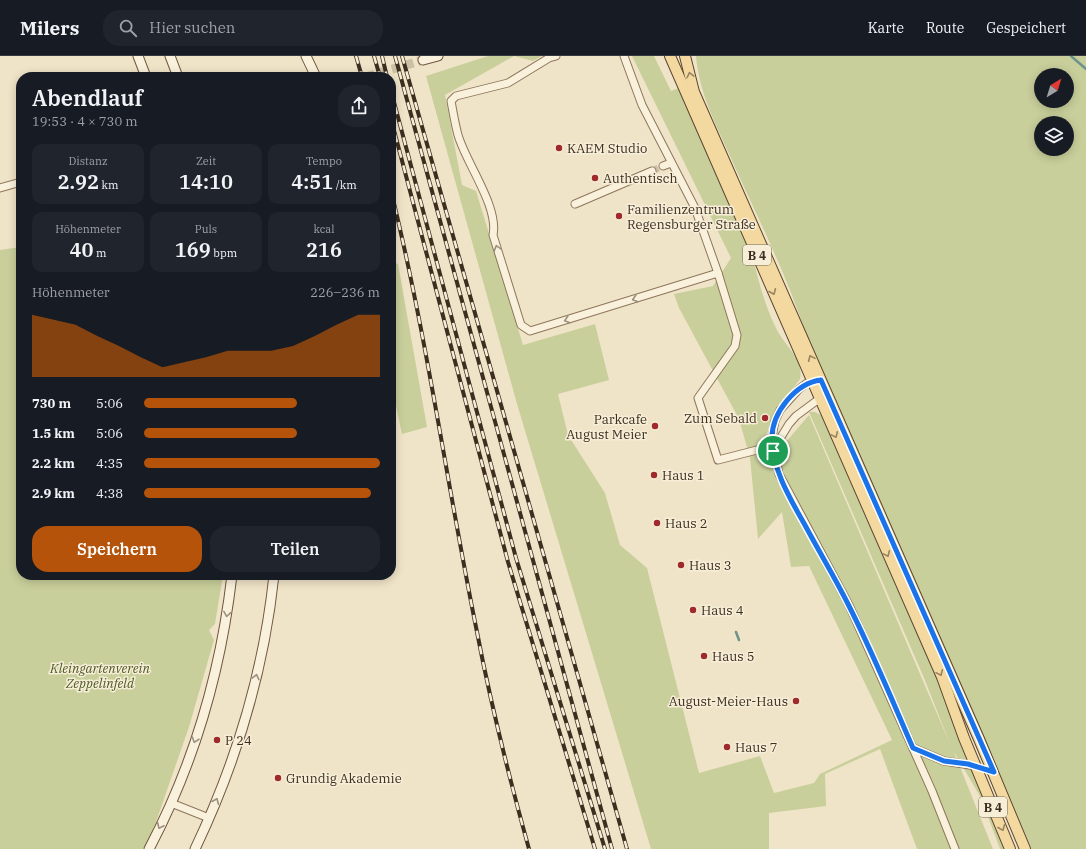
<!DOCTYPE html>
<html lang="de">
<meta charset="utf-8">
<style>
body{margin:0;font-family:"IBM Plex Serif",serif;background:#20242c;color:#f1f3f6;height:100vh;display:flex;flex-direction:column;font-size:15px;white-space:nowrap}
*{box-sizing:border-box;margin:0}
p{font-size:13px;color:#9ea1a6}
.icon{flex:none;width:22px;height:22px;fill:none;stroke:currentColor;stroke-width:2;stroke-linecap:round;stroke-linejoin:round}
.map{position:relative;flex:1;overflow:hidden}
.drawer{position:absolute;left:16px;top:16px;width:380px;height:508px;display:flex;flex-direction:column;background:#171b24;border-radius:16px;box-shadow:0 2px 10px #0003}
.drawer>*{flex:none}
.needle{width:26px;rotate:38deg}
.fabs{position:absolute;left:1034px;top:12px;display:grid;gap:8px}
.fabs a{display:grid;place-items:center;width:40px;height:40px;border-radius:50%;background:#171b24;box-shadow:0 2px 10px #0003;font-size:20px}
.pin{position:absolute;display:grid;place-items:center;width:34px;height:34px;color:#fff;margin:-17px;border:2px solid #fff;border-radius:50%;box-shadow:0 1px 4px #0007}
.round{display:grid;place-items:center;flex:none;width:42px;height:42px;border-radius:16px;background:#20242c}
.headline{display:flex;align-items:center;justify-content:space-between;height:68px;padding:0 16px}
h1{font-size:22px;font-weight:600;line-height:30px}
.metrics{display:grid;grid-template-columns:repeat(3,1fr);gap:6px;height:68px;padding:4px 16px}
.metrics div{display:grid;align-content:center;border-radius:10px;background:#20242c;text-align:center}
.metrics b{font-size:20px;font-weight:600}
.metrics small{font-size:11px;font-weight:400}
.metrics p{font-size:11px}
.chart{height:112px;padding:8px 16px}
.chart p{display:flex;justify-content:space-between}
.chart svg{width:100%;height:72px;margin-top:4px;fill:#b45309;opacity:.7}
.primary-button{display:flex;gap:8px;margin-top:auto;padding:8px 16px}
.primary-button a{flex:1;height:46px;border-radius:16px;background:#b45309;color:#fff;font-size:16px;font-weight:600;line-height:46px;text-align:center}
.primary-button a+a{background:#20242c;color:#f1f3f6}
ul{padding:0 16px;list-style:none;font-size:13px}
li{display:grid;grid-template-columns:64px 48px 1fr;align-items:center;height:30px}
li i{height:10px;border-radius:5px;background:#b45309}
header{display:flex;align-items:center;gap:24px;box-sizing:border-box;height:56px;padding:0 20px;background:#171b24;border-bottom:1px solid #363941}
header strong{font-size:19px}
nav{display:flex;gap:22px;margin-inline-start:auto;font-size:14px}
.search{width:280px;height:36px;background:#20242c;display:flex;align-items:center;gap:10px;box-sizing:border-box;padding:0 14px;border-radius:16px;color:#9ea1a6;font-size:15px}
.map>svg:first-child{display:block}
.green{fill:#c9cf9b;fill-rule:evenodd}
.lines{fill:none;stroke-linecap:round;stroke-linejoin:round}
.stream{stroke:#6f938a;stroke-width:2.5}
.street-tunnel{stroke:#ccc0a6;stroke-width:7;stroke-dasharray:7 3.5;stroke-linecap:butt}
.secondary-tunnel{stroke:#ccc0a6;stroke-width:9;stroke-dasharray:9 4.5;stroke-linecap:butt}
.street-casing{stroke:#8d765c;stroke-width:9}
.secondary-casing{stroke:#6f573f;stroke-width:11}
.primary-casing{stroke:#5b4430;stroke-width:12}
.street{stroke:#faf1dc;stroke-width:7}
.secondary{stroke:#faf1dc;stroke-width:9}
.primary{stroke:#f3d9a0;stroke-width:10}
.rail-casing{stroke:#3d2e20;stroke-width:4}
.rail{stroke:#f7eed8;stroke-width:2.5;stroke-dasharray:8;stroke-linecap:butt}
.oneway{stroke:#988460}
.oneway2{stroke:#9c907e}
.route-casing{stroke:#fff;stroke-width:8}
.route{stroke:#1a73e8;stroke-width:5}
.poi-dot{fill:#9e2a2b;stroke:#f7eed8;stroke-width:1.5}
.labels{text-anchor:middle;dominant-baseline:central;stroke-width:3;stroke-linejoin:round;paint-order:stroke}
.shield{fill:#f7eed8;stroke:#756857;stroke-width:1}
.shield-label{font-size:12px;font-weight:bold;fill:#3d2e20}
.poi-label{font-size:13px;fill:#3d2e20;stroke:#f7eed8;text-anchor:start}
.park-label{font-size:13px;font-style:italic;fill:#4d5a26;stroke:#f7eed8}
</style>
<header>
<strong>Milers</strong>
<div class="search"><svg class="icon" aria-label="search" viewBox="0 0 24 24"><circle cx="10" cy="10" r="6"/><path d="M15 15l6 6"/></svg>Hier suchen</div>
<nav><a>Karte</a><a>Route</a><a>Gespeichert</a></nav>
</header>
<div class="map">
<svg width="1086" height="793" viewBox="0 0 1086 793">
<rect width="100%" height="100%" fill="#f0e4c8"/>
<g class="green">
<path d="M488,0H542L533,5L514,0L445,39L462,129L476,135L523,289L595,268L609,324L558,338L568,379L605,437L620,489L647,512L699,717L760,700L774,737L814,727L820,718L892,684L809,510L791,511L782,456L758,483L750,402L739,363L679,252L674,238L713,230L731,202L632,0H654L671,35L679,32L754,207C760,230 766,253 777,274C785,290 804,303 800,323L775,356L764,385L769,406L809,359L950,688L924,622L809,356H815L821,359L946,644L965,698L1004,793H1000L981,742L954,696L993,793H917L880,693L825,718L826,750L769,757V793H651L517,348L426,20Z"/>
<path d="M696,0H1086V793H1029L806,279C787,218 756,159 730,100C715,67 699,36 696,0ZM1041,19H1067V45H1041ZM1041,67H1067V93H1041Z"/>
<path d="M21,191V519H223L215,568L209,574L214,584L189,671L150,783L143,793H0V194Z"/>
<path d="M391,205L398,208L427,371L402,378L391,326Z"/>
</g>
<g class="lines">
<g class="stream">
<path d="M1071,0L1086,13"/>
<path d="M736,576L739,584"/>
</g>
<path class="street-tunnel" d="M652,115L663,110"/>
<path class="secondary-tunnel" d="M366,21L423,4"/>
<defs>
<g id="street">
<path d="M556,0L549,2L508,27L456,40L451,45C453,56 455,68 458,79C466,107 499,151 493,179L521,269L530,275L718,217L737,279L735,290L698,342L718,404L757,394L773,395"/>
<path d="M624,0L642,49L695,152L718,217"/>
<path d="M663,110L671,107"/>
<path d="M0,132L21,126"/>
<path d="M575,148L652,115"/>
<path d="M816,325L807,327L799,333L780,354L775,365L772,381L779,418L849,549L932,735L955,793"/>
<path d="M773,394L789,368L796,360L823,340"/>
<path d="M913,692L944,705L976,710"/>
<path d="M171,747L209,762"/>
</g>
<g id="secondary">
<path d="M138,0L146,21"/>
<path d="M170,0L178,21"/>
<path d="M306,0L316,21"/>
<path d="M423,4L438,0"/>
<path d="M149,793C194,708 221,614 232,519"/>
<path d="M195,793C236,707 264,614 274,519"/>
</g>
<g id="primary">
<path d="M670,0L942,621L964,682L1010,793"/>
<path d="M685,0L694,36L979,683L1025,793"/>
</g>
</defs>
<use href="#street" class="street-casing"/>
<use href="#secondary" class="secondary-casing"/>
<use href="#primary" class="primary-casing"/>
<use href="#street" class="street"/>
<use href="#secondary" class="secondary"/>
<use href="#primary" class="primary"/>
<defs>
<g id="rail">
<path d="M356,0L362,21"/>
<path d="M374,0L380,21"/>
<path d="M382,0L387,21"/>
<path d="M395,0L612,793"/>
<path d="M402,0L627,793"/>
<path d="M391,35L516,502L605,793"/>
<path d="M391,63L508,506L595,793"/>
<path d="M391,135C427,281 447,429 477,576C491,649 509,721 529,793"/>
</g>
</defs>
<use href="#rail" class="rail-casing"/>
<use href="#rail" class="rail"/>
</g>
<defs><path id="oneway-chevron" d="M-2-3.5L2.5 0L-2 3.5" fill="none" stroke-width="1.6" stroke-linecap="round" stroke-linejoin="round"/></defs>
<g class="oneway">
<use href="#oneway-chevron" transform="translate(690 19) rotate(-103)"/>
<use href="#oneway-chevron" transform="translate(773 236) rotate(67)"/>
<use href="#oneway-chevron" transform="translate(811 302) rotate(-114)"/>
<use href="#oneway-chevron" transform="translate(835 379) rotate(66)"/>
<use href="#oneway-chevron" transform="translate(887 498) rotate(66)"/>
<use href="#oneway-chevron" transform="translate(940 617) rotate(66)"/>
<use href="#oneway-chevron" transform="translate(1002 772) rotate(68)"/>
</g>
<g class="oneway2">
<use href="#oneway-chevron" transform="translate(497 192) rotate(-107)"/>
<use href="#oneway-chevron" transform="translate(635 243) rotate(163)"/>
<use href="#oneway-chevron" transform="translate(567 264) rotate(163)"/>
<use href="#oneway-chevron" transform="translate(227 558) rotate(99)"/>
<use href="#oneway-chevron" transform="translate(256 621) rotate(-76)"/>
<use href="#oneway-chevron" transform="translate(195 684) rotate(109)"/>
<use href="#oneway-chevron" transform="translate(216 745) rotate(-67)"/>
<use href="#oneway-chevron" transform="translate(160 770) rotate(115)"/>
</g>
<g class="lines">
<defs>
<path id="route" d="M821,324L994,716L968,708L944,705L913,692C892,644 872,595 848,548C835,522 820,497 806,471C791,444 772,414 772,382C772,356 796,327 821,324Z"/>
</defs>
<use href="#route" class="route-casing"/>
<use href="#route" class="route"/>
</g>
<g class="poi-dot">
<circle cx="559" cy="92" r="4"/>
<circle cx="595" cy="122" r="4"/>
<circle cx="619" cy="160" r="4"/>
<circle cx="765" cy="362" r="4"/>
<circle cx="655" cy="370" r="4"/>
<circle cx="654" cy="419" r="4"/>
<circle cx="657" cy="467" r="4"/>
<circle cx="681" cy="509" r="4"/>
<circle cx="693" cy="554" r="4"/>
<circle cx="704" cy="600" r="4"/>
<circle cx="796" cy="645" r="4"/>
<circle cx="217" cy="684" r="4"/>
<circle cx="727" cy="691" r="4"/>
<circle cx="278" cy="722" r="4"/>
</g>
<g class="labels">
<g class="shield">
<rect x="743" y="189" width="28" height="20" rx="3"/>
<rect x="979" y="741" width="28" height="20" rx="3"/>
</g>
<g class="shield-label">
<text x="757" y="199">B 4</text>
<text x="993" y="751">B 4</text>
</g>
<g class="poi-label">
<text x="567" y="92">KAEM Studio</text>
<text x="603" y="122">Authentisch</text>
<text x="627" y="153">Familienzentrum<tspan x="627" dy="15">Regensburger Straße</tspan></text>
<text x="757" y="362" text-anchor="end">Zum Sebald</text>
<text x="647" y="363" text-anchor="end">Parkcafe<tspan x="647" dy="15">August Meier</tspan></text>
<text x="662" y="419">Haus 1</text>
<text x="665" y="467">Haus 2</text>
<text x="689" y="509">Haus 3</text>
<text x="701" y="554">Haus 4</text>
<text x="712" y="600">Haus 5</text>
<text x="788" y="645" text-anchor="end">August-Meier-Haus</text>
<text x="225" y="684">P 24</text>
<text x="735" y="691">Haus 7</text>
<text x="286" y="722">Grundig Akademie</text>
</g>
<g class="park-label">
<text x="100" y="612">Kleingartenverein<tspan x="100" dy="15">Zeppelinfeld</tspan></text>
</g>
</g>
</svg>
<div class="fabs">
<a><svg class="needle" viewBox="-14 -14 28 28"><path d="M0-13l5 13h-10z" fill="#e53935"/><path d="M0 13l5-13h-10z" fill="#9ea1a6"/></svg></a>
<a><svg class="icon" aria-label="layers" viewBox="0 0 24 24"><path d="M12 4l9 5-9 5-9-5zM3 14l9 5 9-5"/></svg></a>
</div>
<div class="pin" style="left:773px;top:395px;background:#1e9e55"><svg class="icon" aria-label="arrive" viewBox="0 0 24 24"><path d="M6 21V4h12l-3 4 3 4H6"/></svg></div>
<section class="drawer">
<div class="headline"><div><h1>Abendlauf</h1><p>19:53 · 4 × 730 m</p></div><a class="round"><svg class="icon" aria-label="share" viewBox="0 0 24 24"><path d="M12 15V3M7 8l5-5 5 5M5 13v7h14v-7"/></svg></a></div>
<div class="metrics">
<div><p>Distanz</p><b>2.92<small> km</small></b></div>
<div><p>Zeit</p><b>14:10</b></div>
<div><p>Tempo</p><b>4:51<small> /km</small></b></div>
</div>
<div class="metrics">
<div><p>Höhenmeter</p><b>40<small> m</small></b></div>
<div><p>Puls</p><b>169<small> bpm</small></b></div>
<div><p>kcal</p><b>216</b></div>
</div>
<div class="chart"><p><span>Höhenmeter</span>226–236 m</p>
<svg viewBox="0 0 160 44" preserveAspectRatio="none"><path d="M0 44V6L10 9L20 12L30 19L40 25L50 32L60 38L70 35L80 32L90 28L100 28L110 28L120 25L130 19L140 12L150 6L160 6V44z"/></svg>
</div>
<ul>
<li><b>730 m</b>5:06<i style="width:65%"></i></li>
<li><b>1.5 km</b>5:06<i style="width:65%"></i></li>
<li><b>2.2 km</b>4:35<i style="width:100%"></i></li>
<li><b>2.9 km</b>4:38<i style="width:96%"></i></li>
</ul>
<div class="primary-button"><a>Speichern</a><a>Teilen</a></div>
</section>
</div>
